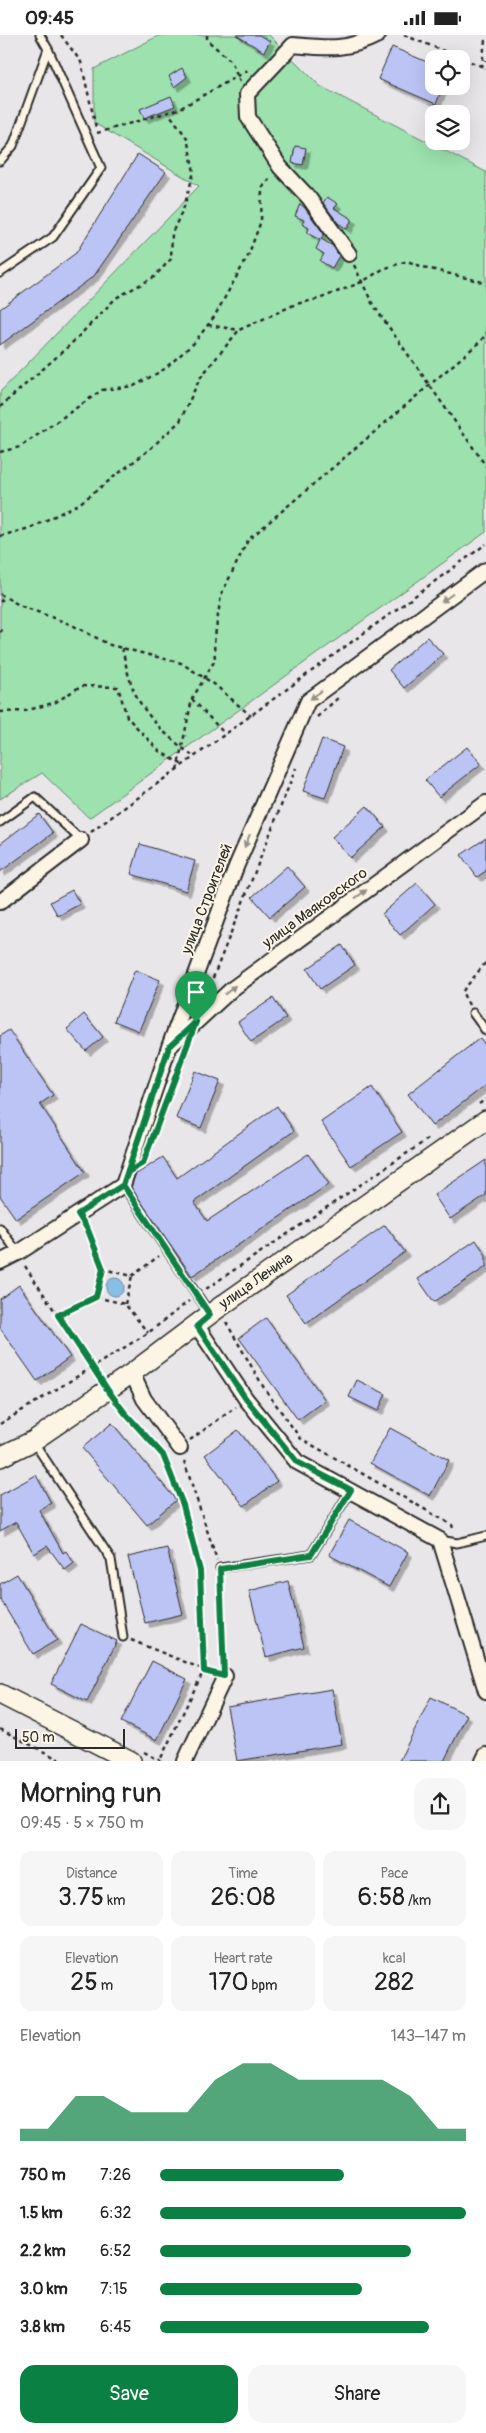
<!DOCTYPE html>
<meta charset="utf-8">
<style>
body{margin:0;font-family:Pangolin,sans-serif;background:#f6f6f6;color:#222;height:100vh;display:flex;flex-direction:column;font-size:19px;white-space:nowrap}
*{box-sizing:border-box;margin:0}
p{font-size:16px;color:#767676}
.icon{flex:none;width:28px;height:28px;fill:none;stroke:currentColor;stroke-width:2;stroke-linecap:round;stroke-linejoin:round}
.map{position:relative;height:1726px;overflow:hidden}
.details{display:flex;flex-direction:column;background:#fff;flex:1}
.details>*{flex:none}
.tools{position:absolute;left:425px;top:15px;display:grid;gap:10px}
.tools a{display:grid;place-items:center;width:45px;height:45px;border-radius:10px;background:#fff;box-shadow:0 5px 20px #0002;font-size:25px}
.scale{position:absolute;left:15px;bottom:12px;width:110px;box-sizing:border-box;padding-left:5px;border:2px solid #2b2b2b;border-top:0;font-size:14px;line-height:18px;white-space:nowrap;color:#2b2b2b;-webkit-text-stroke:4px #fcf5e5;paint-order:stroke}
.pin{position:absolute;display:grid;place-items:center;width:42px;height:42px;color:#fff;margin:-51px -21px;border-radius:50% 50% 50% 0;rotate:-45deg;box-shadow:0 0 5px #0007}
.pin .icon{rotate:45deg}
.round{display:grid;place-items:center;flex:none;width:52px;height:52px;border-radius:15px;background:#f6f6f6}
.summary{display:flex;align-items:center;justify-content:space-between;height:85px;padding:0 20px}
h1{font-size:28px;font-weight:600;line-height:38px}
.metrics{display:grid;grid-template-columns:repeat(3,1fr);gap:8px;height:85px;padding:5px 20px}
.metrics div{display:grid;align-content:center;border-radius:12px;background:#f6f6f6;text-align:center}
.metrics b{font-size:25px;font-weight:600}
.metrics small{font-size:14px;font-weight:400}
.metrics p{font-size:14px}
.chart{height:140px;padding:10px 20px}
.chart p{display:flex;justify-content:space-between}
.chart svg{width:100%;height:90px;margin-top:5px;fill:#0b8043;opacity:.7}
.button{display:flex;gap:10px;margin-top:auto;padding:10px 20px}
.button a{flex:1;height:58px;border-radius:15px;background:#0b8043;color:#fff;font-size:20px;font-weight:600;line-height:58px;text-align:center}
.button a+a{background:#f6f6f6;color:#222}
ul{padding:0 20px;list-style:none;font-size:16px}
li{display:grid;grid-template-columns:80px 60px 1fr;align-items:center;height:38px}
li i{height:12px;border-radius:6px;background:#0b8043}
.status{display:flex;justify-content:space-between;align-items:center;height:35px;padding:0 25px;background:#fff;direction:ltr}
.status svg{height:14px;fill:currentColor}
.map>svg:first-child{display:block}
.green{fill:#9ce1ae;stroke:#64866c}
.water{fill:#88bfe6;stroke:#63849b}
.building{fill:#bcc4f6;stroke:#2b2b2b;filter:url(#shadow)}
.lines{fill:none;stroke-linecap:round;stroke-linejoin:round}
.lane-casing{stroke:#2b2b2b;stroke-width:11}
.street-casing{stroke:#2b2b2b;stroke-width:18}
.secondary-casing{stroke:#2b2b2b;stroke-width:22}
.path{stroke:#2b2b2b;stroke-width:2.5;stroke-dasharray:4 4;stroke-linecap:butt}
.lane{stroke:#fcf5e5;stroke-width:7}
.street{stroke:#fcf5e5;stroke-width:14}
.secondary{stroke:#fcf5e5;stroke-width:19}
.oneway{fill:#949088}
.route-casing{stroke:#fff;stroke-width:10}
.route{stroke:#0b8043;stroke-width:6}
.labels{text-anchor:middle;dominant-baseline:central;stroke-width:4;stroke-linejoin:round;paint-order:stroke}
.street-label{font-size:15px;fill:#2b2b2b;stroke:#fcf5e5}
</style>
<div class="status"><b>09:45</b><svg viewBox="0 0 49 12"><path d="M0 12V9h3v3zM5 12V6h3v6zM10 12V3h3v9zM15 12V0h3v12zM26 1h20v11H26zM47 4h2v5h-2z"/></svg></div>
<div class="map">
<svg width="486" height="1726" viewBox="0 0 486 1726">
<defs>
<filter id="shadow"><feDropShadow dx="4.5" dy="4.5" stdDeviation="0" flood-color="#0004"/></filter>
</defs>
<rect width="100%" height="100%" fill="#e9e6ea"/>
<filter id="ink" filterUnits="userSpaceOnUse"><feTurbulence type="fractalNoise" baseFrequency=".02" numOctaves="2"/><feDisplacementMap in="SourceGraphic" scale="10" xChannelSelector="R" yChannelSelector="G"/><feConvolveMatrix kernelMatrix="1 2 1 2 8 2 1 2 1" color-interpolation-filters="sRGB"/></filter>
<g filter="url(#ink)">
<path class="green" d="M160,0H269L320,51L486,137V497L89,783L42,738L0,764V357L199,151L94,88V34Z"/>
<circle class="water" cx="115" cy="1252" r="9"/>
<g class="building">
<path d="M236,0H259L270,6L264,17Z"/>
<path d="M392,12L434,30V51H443L436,69L378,44Z"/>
<path d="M182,33L187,42L174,52L169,41Z"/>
<path d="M171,61L175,71L144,83L140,74Z"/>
<path d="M295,111L306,113L303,130L292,128Z"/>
<path d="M138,119L166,137L94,241L0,310V274L76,218Z"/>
<path d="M327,162L338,169L334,173L352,184L347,194L338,188L323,168Z"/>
<path d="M300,169L304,172L324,199L321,204L333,211L339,221L332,233L320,226L324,219L316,214L320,205L307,198L309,193L302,189L304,185L295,181Z"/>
<path d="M427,602L443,619L404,653L389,635Z"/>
<path d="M322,704L343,712L325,763L303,756Z"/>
<path d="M467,712L481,729L439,762L425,745Z"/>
<path d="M367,771L385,792L350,823L332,802Z"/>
<path d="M39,779L53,798L0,837V809Z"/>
<path d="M486,803V836L477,842L461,820Z"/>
<path d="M140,809L195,826L186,856L131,839Z"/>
<path d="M287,831L305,852L270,882L252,862Z"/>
<path d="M417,848L435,869L400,900L382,879Z"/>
<path d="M72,855L80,869L58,881L50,867Z"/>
<path d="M342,910L355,930L320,954L307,934Z"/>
<path d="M135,935L160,945L139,996L114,986Z"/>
<path d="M273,963L286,983L251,1007L238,987Z"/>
<path d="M84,979L103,1002L86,1016L67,994Z"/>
<path d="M9,995L53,1060L40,1069L85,1137L16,1184L0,1161V1001Z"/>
<path d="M480,1003L486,1011V1050L432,1091L408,1059Z"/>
<path d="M195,1036L220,1046L201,1093L176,1083Z"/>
<path d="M372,1052L402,1097L351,1131L321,1087Z"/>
<path d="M277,1071L294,1096L194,1167L207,1186L308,1119L329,1149L192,1241L131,1152L135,1140L163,1122L177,1143Z"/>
<path d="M486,1125V1160L450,1184L434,1160Z"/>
<path d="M385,1190L405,1217L306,1288L286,1260Z"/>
<path d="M476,1205L486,1220V1232L434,1267L418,1244Z"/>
<path d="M19,1250L70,1322L37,1346L0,1293V1264Z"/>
<path d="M266,1283L325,1365L298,1385L239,1303Z"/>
<path d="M357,1345L386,1359L378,1376L349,1362Z"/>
<path d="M112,1388L176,1465L147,1490L82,1413Z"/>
<path d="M390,1393L449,1425L430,1461L370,1428Z"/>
<path d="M238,1395L277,1446L244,1471L205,1420Z"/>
<path d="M36,1440L51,1468L39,1475L63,1518L66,1516L74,1528L65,1535L47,1511L34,1519L16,1487L0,1496V1460Z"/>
<path d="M349,1485L408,1517L389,1552L329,1520Z"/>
<path d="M167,1513L183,1579L145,1588L128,1522Z"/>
<path d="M17,1539L57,1605L33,1619L0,1564V1549Z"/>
<path d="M288,1546L304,1612L266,1622L249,1556Z"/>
<path d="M81,1589L117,1606L87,1667L51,1649Z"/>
<path d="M152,1626L187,1644L157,1705L121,1687Z"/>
<path d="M332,1654L342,1709L237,1726L227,1672Z"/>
<path d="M431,1662L467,1680L444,1726H399Z"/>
</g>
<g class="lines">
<defs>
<g id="lane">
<path d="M0,126L13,111L48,14L40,0"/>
<path d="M0,238L53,202L101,133L48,14"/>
<path d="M0,787L35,762L81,805"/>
<path d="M473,978L486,996"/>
<path d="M123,1150L210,1279"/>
<path d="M0,1193L18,1218"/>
<path d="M33,1406L111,1524L123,1602"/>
<path d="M440,1505L457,1508L486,1501"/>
<path d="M220,1533L311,1520L351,1455"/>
</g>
<g id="street">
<path d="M349,219L309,163L280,132L248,82L247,59L293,10C326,13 347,16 378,0"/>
<path d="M0,867L81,805"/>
<path d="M171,1010L232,954L486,768"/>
<path d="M0,1227L18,1218L123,1150L169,1012L236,832L308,666L486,535"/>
<path d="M197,1291L246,1364L297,1427L440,1505L486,1656"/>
<path d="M132,1338L144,1364L180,1413"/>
<path d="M185,1726L225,1641"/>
<path d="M483,1726L486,1720"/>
</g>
<g id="secondary">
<path d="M0,1422L33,1406L132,1338L217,1274L486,1085"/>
<path d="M0,1659L131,1726"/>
</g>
</defs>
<use href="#lane" class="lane-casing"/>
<use href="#street" class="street-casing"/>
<use href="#secondary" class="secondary-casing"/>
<g class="path">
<path d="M61,0L81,27L96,93"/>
<path d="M207,0V5L231,26L240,47"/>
<path d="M404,0L486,33"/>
<path d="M485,5L482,31L486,25"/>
<path d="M97,98L179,74L248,35"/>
<path d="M354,230L372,268L486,431"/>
<path d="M208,290L239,295L296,269L319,264L362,247L383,234L407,226L423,232L486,248"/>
<path d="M0,372L70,310L116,263L154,242L171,224L172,198L184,172L194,137L187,103L168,77"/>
<path d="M0,417L20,412L102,355L134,351L163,335L194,308L214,282L248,221L261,186L262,153L272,141"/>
<path d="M0,501L30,493L79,469L150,414L180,386L200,343L239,295"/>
<path d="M0,559L19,570L72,590L110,610L181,628L214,649L251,681"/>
<path d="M0,567L5,562"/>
<path d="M0,597L2,595"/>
<path d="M122,613C125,625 127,637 131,648C141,679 169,703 194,722"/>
<path d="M192,664L225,699"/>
<path d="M0,677L25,676L56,667L81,651L118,652L127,682L159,716L183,730"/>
<path d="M317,682L339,662"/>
<path d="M177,735L192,664L215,625L214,608L221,560L248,505L481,306L486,298"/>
<path d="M91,797L486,509"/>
<path d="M207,958L296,733"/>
<path d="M469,970L462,957L486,927"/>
<path d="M175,1042L185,1017"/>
<path d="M479,1069L486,1064"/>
<path d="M85,1191L103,1234"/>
<path d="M25,1231L99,1343"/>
<path d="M132,1241L159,1221"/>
<path d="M206,1254L431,1102"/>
<path d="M125,1269L132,1241L103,1234L96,1262L125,1269L148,1298"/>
<path d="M58,1280L96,1262"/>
<path d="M226,1287L264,1353L300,1403L452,1490L454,1496"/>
<path d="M117,1368L163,1420L183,1470L200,1536L204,1635L160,1725"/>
<path d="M0,1389L148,1298L189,1266"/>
<path d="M190,1405L236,1372"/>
<path d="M184,1426L217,1525"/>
<path d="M220,1542L224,1629"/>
<path d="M131,1605L212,1638"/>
<path d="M0,1694L62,1726"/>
<path d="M144,1717L161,1726"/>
</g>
<use href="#lane" class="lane"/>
<use href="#street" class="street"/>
<use href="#secondary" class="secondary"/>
</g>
<defs><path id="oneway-solid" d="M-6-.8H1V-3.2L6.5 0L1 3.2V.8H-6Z" transform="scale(1.25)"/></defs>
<g class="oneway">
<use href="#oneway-solid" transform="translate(447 563) rotate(144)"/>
<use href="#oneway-solid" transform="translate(316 660) rotate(144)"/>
<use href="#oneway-solid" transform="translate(247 806) rotate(113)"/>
<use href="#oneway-solid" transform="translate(361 859) rotate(-36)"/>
<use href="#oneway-solid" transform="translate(230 955) rotate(-40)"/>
</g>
</g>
<g class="lines" filter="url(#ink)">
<defs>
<path id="route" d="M196,987L169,1012L123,1150L78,1179L88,1195L103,1234L96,1262L58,1280L107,1354L125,1378L163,1420L183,1470L200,1536L204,1636L224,1641L220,1534L311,1520L351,1455L297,1427L246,1364L197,1291L210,1280L123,1150L128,1137L143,1128L196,987"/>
</defs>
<use href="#route" class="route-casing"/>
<use href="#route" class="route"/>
</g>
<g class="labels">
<g class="street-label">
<text transform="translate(207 864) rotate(-69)">улица Строителей</text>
<text transform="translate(315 873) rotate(-36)">улица Маяковского</text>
<text transform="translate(256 1246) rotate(-35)">улица Ленина</text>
</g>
</g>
</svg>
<div class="tools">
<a><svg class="icon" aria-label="locate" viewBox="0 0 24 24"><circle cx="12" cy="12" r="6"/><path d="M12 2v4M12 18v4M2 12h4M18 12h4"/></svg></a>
<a><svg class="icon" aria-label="layers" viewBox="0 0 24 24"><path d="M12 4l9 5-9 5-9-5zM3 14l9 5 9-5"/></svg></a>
</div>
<div class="scale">50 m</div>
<div class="pin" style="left:196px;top:987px;background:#1e9e55"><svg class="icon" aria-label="arrive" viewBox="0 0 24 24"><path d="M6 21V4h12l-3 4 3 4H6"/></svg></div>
</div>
<section class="details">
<div class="summary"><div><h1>Morning run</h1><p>09:45 · 5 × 750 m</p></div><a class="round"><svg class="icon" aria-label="share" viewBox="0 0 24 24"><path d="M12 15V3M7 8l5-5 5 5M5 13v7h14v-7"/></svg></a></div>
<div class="metrics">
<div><p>Distance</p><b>3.75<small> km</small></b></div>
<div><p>Time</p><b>26:08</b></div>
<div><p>Pace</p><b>6:58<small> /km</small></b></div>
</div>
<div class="metrics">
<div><p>Elevation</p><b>25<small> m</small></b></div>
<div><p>Heart rate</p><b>170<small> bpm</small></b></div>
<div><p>kcal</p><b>282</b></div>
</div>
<div class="chart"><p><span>Elevation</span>143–147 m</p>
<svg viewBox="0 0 160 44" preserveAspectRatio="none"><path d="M0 44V38L10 38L20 22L30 22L40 30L50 30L60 30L70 14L80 6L90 6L100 14L110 14L120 14L130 14L140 22L150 38L160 38V44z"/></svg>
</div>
<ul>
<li><b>750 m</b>7:26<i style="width:60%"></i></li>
<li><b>1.5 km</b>6:32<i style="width:100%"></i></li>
<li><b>2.2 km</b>6:52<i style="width:82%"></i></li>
<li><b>3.0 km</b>7:15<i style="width:66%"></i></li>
<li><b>3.8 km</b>6:45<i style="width:88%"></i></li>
</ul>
<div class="button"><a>Save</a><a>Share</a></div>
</section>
